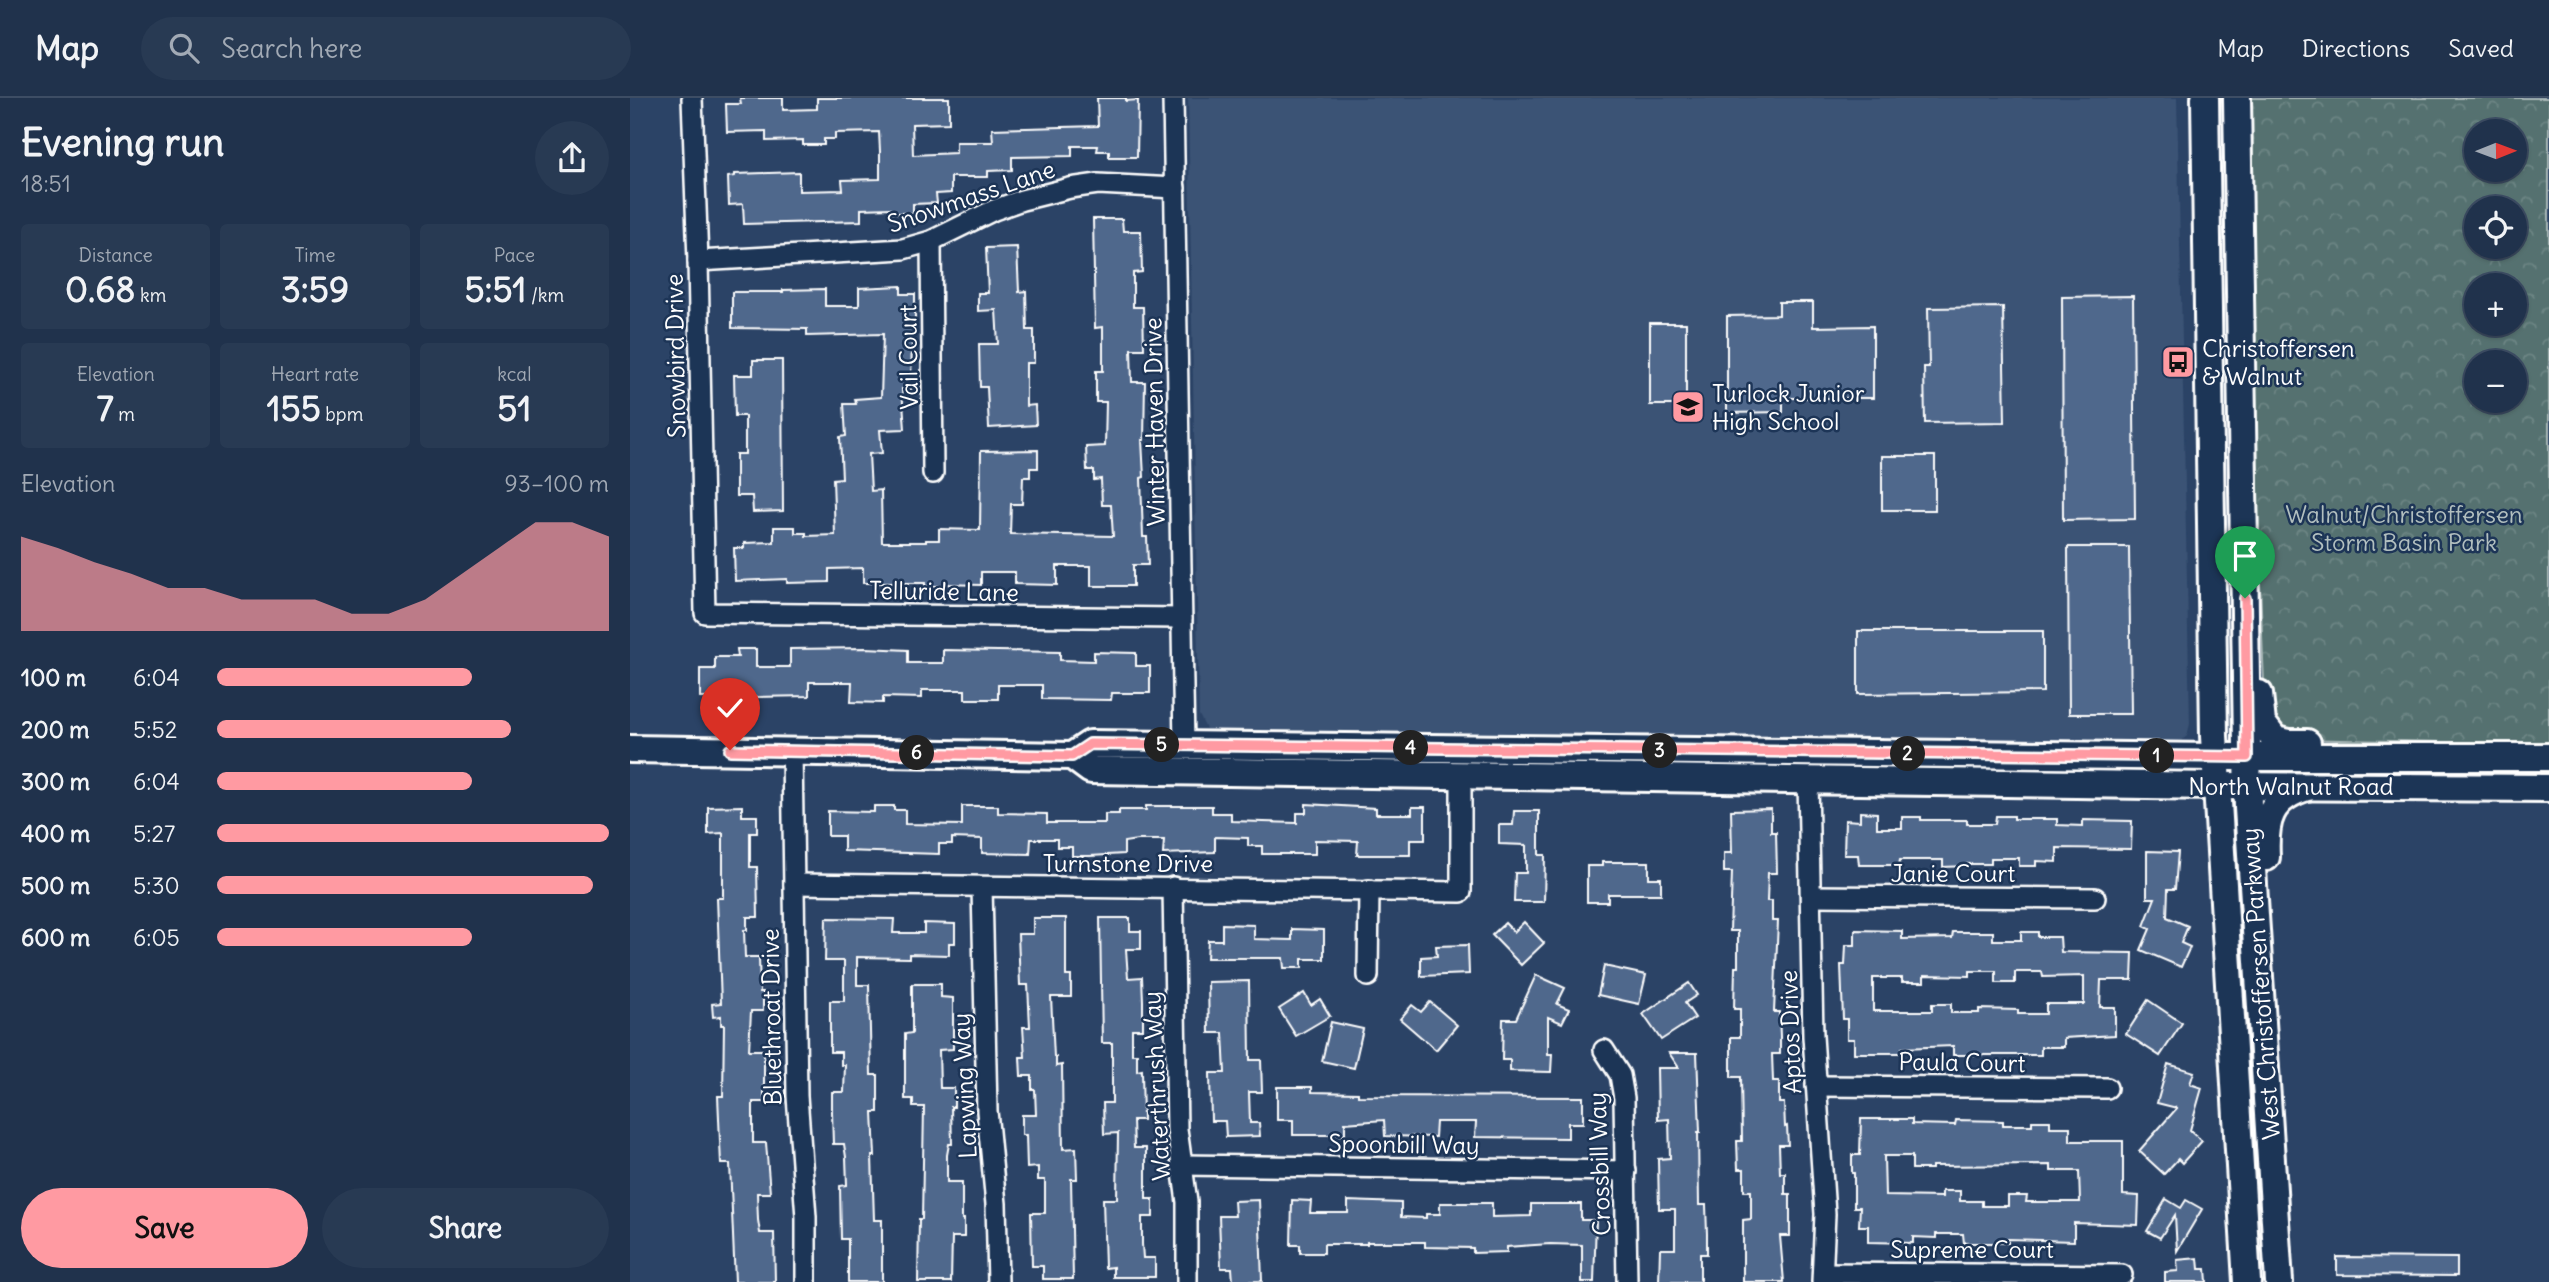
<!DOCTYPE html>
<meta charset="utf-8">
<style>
body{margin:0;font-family:Delius,sans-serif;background:#283a53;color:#f1f3f6;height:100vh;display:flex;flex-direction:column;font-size:26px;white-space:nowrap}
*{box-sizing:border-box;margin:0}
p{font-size:23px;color:#a2aab5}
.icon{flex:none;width:38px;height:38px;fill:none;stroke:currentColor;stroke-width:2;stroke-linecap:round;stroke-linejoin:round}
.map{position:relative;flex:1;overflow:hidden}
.drawer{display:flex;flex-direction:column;background:#20324c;width:630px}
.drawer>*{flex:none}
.needle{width:46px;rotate:89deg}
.buttons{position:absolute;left:1834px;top:21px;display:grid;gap:14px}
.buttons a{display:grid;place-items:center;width:63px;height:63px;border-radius:50%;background:#20324c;box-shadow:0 2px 5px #0004,0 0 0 2px #3d4d64;font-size:35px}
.pin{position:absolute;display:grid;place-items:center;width:60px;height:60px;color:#fff;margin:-72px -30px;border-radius:50% 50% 50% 0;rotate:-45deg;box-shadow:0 0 7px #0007}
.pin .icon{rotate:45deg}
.km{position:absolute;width:35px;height:35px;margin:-18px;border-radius:50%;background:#222;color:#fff;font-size:19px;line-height:35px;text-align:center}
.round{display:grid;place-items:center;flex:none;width:74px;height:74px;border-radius:37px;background:#283a53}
.head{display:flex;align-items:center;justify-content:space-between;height:119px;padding:0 21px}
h1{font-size:38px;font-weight:700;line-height:52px}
.figures{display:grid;grid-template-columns:repeat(3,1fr);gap:10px;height:119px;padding:7px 21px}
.figures div{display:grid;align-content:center;border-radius:7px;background:#283a53;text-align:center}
.figures b{font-size:35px;font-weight:700}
.figures small{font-size:19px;font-weight:400}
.figures p{font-size:19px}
.chart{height:196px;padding:14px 21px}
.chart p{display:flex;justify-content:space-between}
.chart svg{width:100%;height:126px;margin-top:7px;fill:#ff9aa2;opacity:.7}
.cta{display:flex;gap:14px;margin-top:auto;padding:14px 21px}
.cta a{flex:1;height:80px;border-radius:42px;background:#ff9aa2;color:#111;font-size:28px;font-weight:700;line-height:80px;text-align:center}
.cta a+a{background:#283a53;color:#f1f3f6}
ul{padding:0 21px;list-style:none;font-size:23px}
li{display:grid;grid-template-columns:112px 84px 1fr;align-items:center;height:52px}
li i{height:18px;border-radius:9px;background:#ff9aa2}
header{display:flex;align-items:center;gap:42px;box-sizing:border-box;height:98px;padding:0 35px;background:#20324c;border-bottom:2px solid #3d4d64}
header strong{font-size:33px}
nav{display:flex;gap:38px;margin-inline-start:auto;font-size:24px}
.search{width:490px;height:63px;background:#283a53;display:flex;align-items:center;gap:18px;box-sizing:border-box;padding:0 24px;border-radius:38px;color:#a2aab5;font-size:26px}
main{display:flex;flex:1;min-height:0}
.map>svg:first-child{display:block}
.built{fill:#3a5274}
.park{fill:url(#park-crowns);stroke:#aab8b8;stroke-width:2;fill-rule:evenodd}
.building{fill:#4f678c;stroke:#fff;stroke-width:2;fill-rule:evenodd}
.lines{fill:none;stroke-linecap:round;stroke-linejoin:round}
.street-casing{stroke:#fff;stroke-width:24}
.secondary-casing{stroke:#fff;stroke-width:32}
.street{stroke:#1d3557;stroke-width:19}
.secondary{stroke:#1d3557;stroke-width:26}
.route-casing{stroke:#fff;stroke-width:14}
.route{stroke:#ff9aa2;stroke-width:9}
.labels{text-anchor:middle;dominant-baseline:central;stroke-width:5;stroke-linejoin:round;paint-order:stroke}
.street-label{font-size:24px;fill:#fff;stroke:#1d3557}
.poi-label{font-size:24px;fill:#fff;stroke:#1d3557;text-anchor:start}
.park-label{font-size:24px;fill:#b2bfbf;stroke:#1d3557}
</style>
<header>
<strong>Map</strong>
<div class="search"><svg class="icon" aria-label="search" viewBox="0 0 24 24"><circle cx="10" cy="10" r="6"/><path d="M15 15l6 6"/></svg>Search here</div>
<nav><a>Map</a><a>Directions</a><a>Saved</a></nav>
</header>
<main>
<section class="drawer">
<div class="head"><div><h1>Evening run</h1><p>18:51</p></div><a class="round"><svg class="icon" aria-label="share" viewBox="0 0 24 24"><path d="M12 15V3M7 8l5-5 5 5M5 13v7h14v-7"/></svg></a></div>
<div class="figures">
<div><p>Distance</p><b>0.68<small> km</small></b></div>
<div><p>Time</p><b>3:59</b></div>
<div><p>Pace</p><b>5:51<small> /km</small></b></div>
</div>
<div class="figures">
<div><p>Elevation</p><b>7<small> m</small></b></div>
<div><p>Heart rate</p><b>155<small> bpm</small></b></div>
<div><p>kcal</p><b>51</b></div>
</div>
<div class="chart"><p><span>Elevation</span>93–100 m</p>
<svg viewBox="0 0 160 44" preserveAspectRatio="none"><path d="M0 44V11L10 15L20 20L30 24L40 29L50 29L60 33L70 33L80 33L90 38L100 38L110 33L120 24L130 15L140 6L150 6L160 11V44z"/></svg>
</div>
<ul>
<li><b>100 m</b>6:04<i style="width:65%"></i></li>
<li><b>200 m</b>5:52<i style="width:75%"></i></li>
<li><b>300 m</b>6:04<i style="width:65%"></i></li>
<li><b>400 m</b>5:27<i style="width:100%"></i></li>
<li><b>500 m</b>5:30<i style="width:96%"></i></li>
<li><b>600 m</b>6:05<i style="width:65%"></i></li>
</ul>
<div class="cta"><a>Save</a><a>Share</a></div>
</section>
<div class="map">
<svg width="1919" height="1184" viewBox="0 0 1919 1184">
<defs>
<pattern id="park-crowns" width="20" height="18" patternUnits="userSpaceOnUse" patternTransform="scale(1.75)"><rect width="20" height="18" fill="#547170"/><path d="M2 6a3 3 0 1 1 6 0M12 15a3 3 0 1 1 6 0" fill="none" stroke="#6e8685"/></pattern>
</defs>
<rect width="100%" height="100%" fill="#2b4366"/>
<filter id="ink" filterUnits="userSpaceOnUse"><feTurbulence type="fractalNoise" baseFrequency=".0143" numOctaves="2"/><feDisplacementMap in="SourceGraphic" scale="14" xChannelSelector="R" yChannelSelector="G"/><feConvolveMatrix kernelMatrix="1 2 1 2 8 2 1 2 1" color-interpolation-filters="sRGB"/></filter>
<g filter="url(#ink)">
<path class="built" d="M558,0H1547L1560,626L1557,638L1551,643L1540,646L587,635L576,631L569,617Z"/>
<path class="park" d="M1621,0H1919V646L1658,641L1635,610L1629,462ZM1846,33H1885V72H1846ZM1846,110H1885V149H1846ZM1846,187H1885V226H1846ZM1846,264H1885V303H1846Z"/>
<g class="building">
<path d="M110,0H153V12L187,11V0H319V25L282,26L283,57L326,55V44H363L362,31L468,28L467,0H496V3L508,2L507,59H479V53H467L468,48H442V58L382,59V72L358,73V79H321V95L306,96L307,105L283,106V115H261V110L231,111V123L114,126L113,106L99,107L98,79L105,78V76L169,74V93L213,92L212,82L250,81V53L249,34L205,35V41H194V47H173V42L136,43V33L97,34L96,6H111Z"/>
<path d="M463,121H492L493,133H511L512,174L503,175V209H513L514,251H501L502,284H515L514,342H512L514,379L511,380L513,439H517L518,467H503V488H461V468H427V487L385,486V474H351V487L313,486V488H295V485H233V470L199,471V484L157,485V481L105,483L104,450H114V445L144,444V429H165V435H176V438L205,437L203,381L212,380L210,339L216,338L214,306H226L225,301L251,299L253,236L177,238V231L102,230V194H153V192L195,191V208H229V190L271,188V196H285V236H282L281,291H272L275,331L250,332L252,355L239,356L241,393L251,392L252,444H296V442H309V431L350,432L351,353L408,352V370H400V379H393L392,406H381L380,436L483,438L481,407H472L471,381L464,382V372H457L456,349L475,348L476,304H466V273H473V229L465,230Z"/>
<path d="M387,149L389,194L396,193L397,232H404V265H396V308L405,307L406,327L359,330L357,289H350L349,246H368L366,212L348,213V195H358L356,150Z"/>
<path d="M1503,198L1505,421L1433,422L1432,199Z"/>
<path d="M1149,204H1183V229L1243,228V300H1153V314L1097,315V218L1149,217Z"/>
<path d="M1373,209L1375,324L1295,325L1294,269H1299L1298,210Z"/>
<rect x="1020" y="225" width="36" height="82"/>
<path d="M123,262H152L153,413L123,414L122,398H106V356H115V318H105L104,277H123Z"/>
<rect x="1252" y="358" width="53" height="54"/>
<path d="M1438,449H1499L1501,616H1439Z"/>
<path d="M1228,533H1413V594L1228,596Z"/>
<path d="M236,550L278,552V565H313V552L430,554V562L464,563V554L506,555V568H520V595H482L481,602L412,601V587H368V601H335V592H292V600L253,599V605L221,604L222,584H179V598L70,600V571H85V559H108L107,551H126V569H160V551Z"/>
<path d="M676,706L746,710V716H782V709H795V742H780V757H727L728,743L685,742V756H632V748H618V740L585,739V754L533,756L534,742H507L494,744V756L460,758H442V749H427V741H401L400,756L352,755V741L322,740V746H309V756L214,753V738H198V713L244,714V708H264V712H275V726L332,727V708H368V715L417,716V725H475V716H489V712H516V708H582V715H601V723L667,725V715H676Z"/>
<path d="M112,708V718H127V735H120V769H127L128,819H117V832H114L115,859H129L130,894H133V913H121L119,952H134V1004H123V1045H136L140,1095H127L128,1122L130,1135H144L145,1184H105L100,1066H91L88,998H93L94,927H91V918L83,919L82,906L91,905L87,800H93V735L78,736V709Z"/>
<path d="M1141,711V734H1146L1147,775H1138L1137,803H1142V823H1148L1144,914H1149L1150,939V956H1142L1143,983H1149V1005H1154L1155,1029L1157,1028L1158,1047H1149L1150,1075H1155V1096H1160V1138H1150L1154,1184H1113V1122L1121,1121V1093H1114V1071H1108L1107,1043H1112L1111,979H1101V939H1110V911H1104L1105,869H1108V833H1100L1102,774H1094V755H1102L1101,712Z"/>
<path d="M884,713H909V757H915L914,804H884L885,775H896V747L869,746V727H883Z"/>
<path d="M1230,714L1247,715V730H1272V719H1291V722H1337V726H1365L1366,718H1384V721H1427V727L1453,728V722L1502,723L1501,751L1427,750V764L1406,763V768H1389V760H1361V766H1337V768L1313,769V762H1270L1269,767H1229L1228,757H1214L1215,722L1230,723Z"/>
<path d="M1517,753L1548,754L1545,791H1538L1537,819L1558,828L1551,845L1560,849L1551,869L1511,852L1520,831L1514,828L1525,800H1517Z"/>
<path d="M972,764H1019V780H1031V796H978V804H957V768H972Z"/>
<path d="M196,820L264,821L263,835H294V825L325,826V845H319V857L279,856V860L227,859V887H239L241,977H248V1014H243L245,1058H242L244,1122H252V1184H218V1141H211L210,1088L217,1087L216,1059L214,1046H203L202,1014V994H214L215,967H211V954H200V903H214V863H195Z"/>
<path d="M403,820H436V878H441V899H421L424,959H426V968L432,967L433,1051L446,1050L447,1081H441L443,1181H413V1168H402L401,1115H415V1082H408V1069L397,1070L396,1037H392V1017H406L405,992H402V978H391L390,959H395L393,929H400L398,887H390L388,836H403Z"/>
<path d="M470,820H500V833H511V851H496L498,880L512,879L513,903V931H502V956H507V973L512,972L513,1022H503L504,1050H516V1101H523V1119H512V1146L513,1160H525V1179H483V1169L475,1170L473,1101H487L488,1035L474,1036L473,1005H482V945H472Z"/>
<path d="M894,824L914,845L891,867L862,837L875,825L884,834Z"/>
<path d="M592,826L624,827V841L662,842V831L694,832V861H672V870H654L653,860H577L578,842H592Z"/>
<path d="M1225,832L1272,833V841L1322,840L1323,834H1363V842H1391V834H1408V839H1430L1431,854L1503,855L1502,882H1471L1470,909H1485V937L1434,940V949H1411V957H1323V948L1272,950V955H1224V941H1217V921H1213L1211,867H1215L1216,847H1225ZM1340,873H1366V885H1385V874H1412L1413,879L1454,878V906H1416V916H1388V912L1349,911V915H1321V906H1302V913H1243V880H1272V884H1294V877L1340,878Z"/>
<path d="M838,847L839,876L791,878V859L807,858L806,848Z"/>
<path d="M974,868L1016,877L1009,906L968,897Z"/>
<path d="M906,877L935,890L927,906L939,911L932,925L918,919V956H922L921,974L880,973V962H872L873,921H886Z"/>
<path d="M619,883L620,962H631L632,994H619L620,1025H629L630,1038L596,1039L595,1023H581L580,975H595L593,935H579L578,884Z"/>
<path d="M1059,885L1067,897L1055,905L1065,920L1031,942L1013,916Z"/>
<path d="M282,886H311V899L323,900V951L309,952L310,990H324V1009H321L322,1046H319L317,1057V1084H332V1121H334V1139H322L321,1184H288L289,1121H292L294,1009H283V1001H275V936L282,935Z"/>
<path d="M674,895L681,907L690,901L700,918L666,938L649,911Z"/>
<path d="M1518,902L1552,925L1530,958L1496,936Z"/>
<path d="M800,904L827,927L806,952L770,921L782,907L791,914Z"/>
<path d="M701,924L733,931L724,970L692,963Z"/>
<path d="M1039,955H1067L1070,1034H1068L1069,1107H1076L1077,1136V1156H1070V1184H1029L1030,1151H1045V1111H1029L1028,1061L1040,1060L1039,1021L1028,1022L1027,970H1049Z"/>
<path d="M1538,966L1564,974L1560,986L1572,990L1560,1032L1572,1043L1552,1065L1548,1061L1534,1076L1509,1053L1547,1010L1527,1005Z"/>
<path d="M647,989H682V994L728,995V998L953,999V1025H938V1040L845,1039L846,1024H806L805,1039L755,1038L754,1022L715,1025V1037H663V1022H647Z"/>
<path d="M1231,1021H1282V1026L1325,1027L1326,1022L1373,1023V1027H1402V1023H1420V1029H1440V1043H1493V1097L1509,1098L1508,1127L1444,1125V1143L1378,1141V1145H1334L1333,1136H1306V1140L1283,1139V1145L1238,1144V1128H1229L1230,1109H1224V1075H1222V1057H1230ZM1254,1058H1282V1071H1302V1068L1421,1067V1073H1449L1450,1104H1396L1397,1098H1378V1108H1352V1103H1330V1093H1312V1099L1255,1098Z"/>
<path d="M1536,1101L1551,1110L1556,1102L1572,1111L1547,1153L1545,1117L1530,1140L1517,1133Z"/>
<path d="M629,1102L632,1183L603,1184L602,1170H591L589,1118H605L604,1103Z"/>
<path d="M662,1102L681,1103L680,1115H718V1103L771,1105V1119L796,1120V1116H810V1105H862V1119L901,1118V1106H951V1122H966L964,1184H952V1147L920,1146L877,1149V1154L843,1155V1150L795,1149V1144H737V1146H694V1155H670V1147H661Z"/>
<path d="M1707,1159L1827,1160V1178L1707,1177Z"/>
<path d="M1568,1160L1569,1171H1576L1577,1184H1535V1174L1548,1173L1547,1162Z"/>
</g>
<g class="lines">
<defs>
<g id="street">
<path d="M62,0L68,163L75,515L552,520"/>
<path d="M543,0L554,647"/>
<path d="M301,143L303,375"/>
<path d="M68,163L273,151L301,143L364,112L392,102L440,90L468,86L545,90"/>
<path d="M162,653L167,998L176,1119V1184"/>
<path d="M1178,682L1183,938L1195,1116L1192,1184"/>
<path d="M164,786L831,794V677"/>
<path d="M352,789L357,1013L366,1106L368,1184"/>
<path d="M543,789L547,1031L557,1104V1184"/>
<path d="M1181,798L1465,800"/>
<path d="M738,878L739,792"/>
<path d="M974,952L990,977L994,1000L997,1184"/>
<path d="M1186,988L1477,990"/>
<path d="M552,1067L996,1073"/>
<path d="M1193,1175L1492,1177"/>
</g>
<g id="secondary">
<path d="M1575,0L1584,638L1617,1184"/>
<path d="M1607,0L1618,710L1649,1184"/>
<path d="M1629,596L1632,625L1645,642L1659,645H1677"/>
<path d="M0,651L442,658L461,672L1586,688L1919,690"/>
<path d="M442,658L460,646L1585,659H1919"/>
<path d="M1636,759C1634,723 1639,700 1677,689"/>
</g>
</defs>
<use href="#street" class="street-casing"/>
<use href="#secondary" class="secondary-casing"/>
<use href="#street" class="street"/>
<use href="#secondary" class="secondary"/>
</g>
</g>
<g class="lines" filter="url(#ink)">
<defs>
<path id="route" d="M100,652L442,658L460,646L1617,659L1615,500"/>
</defs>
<use href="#route" class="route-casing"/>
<use href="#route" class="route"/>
</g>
<defs>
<symbol id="bus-square" viewBox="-11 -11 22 22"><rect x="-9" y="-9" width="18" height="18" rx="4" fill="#ff9aa2" stroke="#1d3557"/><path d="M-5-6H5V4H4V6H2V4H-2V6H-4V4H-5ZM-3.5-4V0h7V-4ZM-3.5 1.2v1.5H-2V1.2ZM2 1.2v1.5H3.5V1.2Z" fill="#111"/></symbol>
<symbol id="school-square" viewBox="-11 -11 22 22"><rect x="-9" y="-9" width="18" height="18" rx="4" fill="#ff9aa2" stroke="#1d3557"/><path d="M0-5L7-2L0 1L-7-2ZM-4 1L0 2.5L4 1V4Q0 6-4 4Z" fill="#111"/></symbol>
</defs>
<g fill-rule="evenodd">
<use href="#bus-square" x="1529" y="245" width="38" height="38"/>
<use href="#school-square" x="1039" y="290" width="38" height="38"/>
</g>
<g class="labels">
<g class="street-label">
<text transform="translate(341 98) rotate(-19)">Snowmass Lane</text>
<text transform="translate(45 258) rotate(-91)">Snowbird Drive</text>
<text transform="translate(278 259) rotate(-91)">Vail Court</text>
<text transform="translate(524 324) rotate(-91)">Winter Haven Drive</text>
<text transform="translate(314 493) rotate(1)">Telluride Lane</text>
<text x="1661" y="688">North Walnut Road</text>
<text x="498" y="765">Turnstone Drive</text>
<text x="1323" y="775">Janie Court</text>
<text transform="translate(1630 886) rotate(-94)">West Christoffersen Parkway</text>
<text transform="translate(141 919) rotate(-91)">Bluethroat Drive</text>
<text transform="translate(1160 934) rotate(-92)">Aptos Drive</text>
<text transform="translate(1332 964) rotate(1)">Paula Court</text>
<text transform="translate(334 988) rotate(-93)">Lapwing Way</text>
<text transform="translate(526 988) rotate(-93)">Waterthrush Way</text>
<text transform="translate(774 1046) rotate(1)">Spoonbill Way</text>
<text transform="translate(969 1066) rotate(-92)">Crossbill Way</text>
<text x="1342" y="1151">Supreme Court</text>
</g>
<g class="poi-label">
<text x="1572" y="250">Christoffersen<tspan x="1572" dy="28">&amp; Walnut</tspan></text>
<text x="1082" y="295">Turlock Junior<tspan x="1082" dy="28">High School</tspan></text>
</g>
<g class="park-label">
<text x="1774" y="416">Walnut/Christoffersen<tspan x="1774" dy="28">Storm Basin Park</tspan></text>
</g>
</g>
</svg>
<div class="buttons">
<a><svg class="needle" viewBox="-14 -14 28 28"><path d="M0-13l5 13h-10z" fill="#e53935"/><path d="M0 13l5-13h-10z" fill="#a2aab5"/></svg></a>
<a><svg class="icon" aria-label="locate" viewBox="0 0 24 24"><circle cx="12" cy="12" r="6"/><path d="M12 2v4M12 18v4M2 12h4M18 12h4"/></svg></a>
<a>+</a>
<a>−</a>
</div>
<div class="pin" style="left:1615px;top:500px;background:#1e9e55"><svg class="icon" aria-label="arrive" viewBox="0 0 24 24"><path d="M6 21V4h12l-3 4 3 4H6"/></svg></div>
<div class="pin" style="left:100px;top:652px;background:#d93025"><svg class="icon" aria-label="check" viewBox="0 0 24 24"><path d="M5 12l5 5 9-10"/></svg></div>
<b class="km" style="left:1527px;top:658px">1</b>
<b class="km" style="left:1278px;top:656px">2</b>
<b class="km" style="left:1030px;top:653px">3</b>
<b class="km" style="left:781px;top:650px">4</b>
<b class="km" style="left:532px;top:647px">5</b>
<b class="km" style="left:287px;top:655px">6</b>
</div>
</main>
